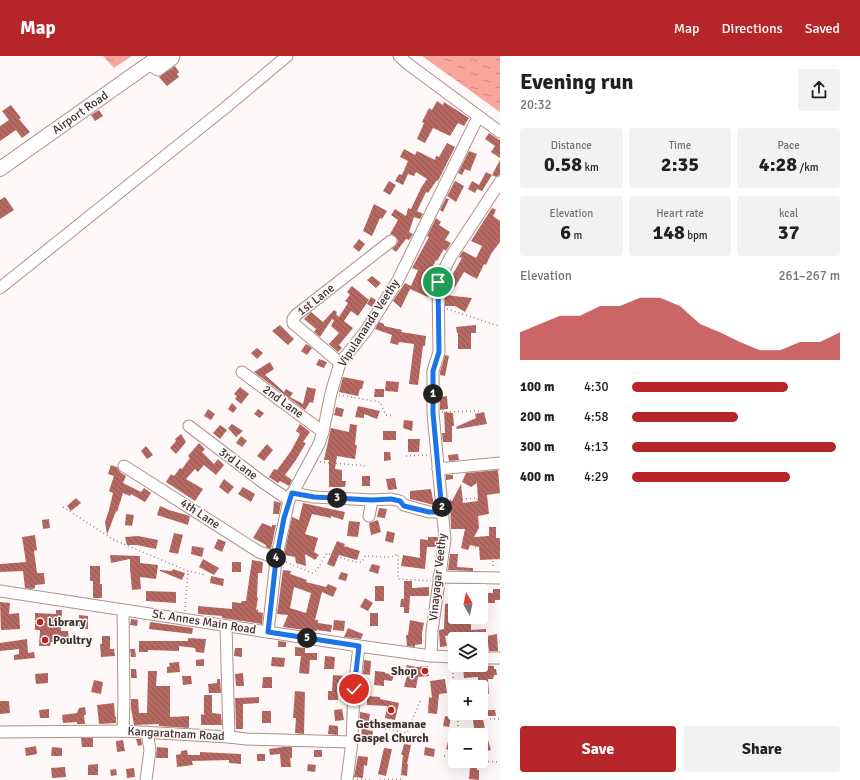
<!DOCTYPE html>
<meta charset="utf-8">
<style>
body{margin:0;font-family:Signika,sans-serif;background:#f2f2f2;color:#202124;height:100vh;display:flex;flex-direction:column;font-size:15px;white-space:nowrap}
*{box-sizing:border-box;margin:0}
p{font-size:13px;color:#757577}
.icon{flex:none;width:22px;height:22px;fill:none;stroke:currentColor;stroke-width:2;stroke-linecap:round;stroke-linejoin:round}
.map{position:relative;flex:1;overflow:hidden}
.side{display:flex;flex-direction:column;background:#fff;width:360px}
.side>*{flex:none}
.needle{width:26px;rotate:351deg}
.controls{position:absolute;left:448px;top:528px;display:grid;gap:8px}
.controls a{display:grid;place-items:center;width:40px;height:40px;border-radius:4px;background:#fff;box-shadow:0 4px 16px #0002;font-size:20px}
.pin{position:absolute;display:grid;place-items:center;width:34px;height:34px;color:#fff;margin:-17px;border:2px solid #fff;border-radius:50%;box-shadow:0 1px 4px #0007}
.km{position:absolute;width:20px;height:20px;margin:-10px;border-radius:50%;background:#222;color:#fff;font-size:11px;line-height:20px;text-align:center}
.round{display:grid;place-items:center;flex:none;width:42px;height:42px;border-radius:4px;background:#f2f2f2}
.headline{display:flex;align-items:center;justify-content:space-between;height:68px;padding:0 20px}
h1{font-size:22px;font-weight:700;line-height:30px}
.stats{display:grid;grid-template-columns:repeat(3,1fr);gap:6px;height:68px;padding:4px 20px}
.stats div{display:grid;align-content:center;border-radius:4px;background:#f2f2f2;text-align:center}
.stats b{font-size:20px;font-weight:700}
.stats small{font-size:11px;font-weight:400}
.stats p{font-size:11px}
.chart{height:112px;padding:8px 20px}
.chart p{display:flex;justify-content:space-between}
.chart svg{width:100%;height:72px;margin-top:4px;fill:#b62528;opacity:.7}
.button{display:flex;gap:8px;margin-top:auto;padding:8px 20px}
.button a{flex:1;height:46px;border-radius:4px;background:#b62528;color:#fff;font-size:16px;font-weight:700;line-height:46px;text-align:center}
.button a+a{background:#f2f2f2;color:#202124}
ul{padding:0 20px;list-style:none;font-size:13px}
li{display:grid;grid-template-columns:64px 48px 1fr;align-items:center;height:30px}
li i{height:10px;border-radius:5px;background:#b62528}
header{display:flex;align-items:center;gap:24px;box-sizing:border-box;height:56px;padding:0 20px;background:#b62528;color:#fff}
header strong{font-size:19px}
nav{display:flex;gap:22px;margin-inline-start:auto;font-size:14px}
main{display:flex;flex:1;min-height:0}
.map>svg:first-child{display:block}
.water{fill:url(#water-ripples)}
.building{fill:url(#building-back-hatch);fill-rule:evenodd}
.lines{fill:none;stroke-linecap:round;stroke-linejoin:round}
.minor-casing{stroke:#ad908c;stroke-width:13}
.major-casing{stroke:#ad908c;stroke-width:16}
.path{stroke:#968d8b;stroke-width:1.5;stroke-dasharray:1 3;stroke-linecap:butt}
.minor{stroke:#fff;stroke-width:11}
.major{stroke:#fff;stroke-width:14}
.route-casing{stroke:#fff;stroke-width:8}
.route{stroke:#1a73e8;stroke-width:5}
.poi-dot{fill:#b62528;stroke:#fff8f8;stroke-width:1.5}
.labels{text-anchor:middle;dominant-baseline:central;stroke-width:3;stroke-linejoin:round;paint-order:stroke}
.street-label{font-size:12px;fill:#3e3230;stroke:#fff8f8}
.poi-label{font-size:12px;font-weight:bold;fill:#3e3230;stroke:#fff8f8;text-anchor:start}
</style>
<header>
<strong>Map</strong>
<nav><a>Map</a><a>Directions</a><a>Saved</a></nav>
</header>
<main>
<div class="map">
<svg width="500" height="724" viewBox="0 0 500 724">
<defs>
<pattern id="water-ripples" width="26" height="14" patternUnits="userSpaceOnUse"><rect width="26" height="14" fill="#f9a69d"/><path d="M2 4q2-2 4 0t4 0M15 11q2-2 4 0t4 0" fill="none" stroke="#cb8880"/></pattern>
<pattern id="building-back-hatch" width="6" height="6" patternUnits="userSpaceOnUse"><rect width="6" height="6" fill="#b66962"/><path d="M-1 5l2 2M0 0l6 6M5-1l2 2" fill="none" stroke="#955751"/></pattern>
</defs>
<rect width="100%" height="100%" fill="#fff8f8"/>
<g class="water">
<path d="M103,0H132L114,12Z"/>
<path d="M422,0H500V56Z"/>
</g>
<g class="building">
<path d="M175,10L179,16L177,18L179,21L167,30L159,21Z"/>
<path d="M437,45L443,49L444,46L469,62L464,70L458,67L450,80L433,72L425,87L417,83L424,67L422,66L429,52L432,54Z"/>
<path d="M11,49L21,62L19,63L30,76L22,82L16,74L0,85V70L9,64L2,55Z"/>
<path d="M99,54L103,60L95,65L91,59Z"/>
<path d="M489,77L499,84L500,83V102L491,96L495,90L485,83Z"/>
<path d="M447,87L455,91L438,125L437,124L428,137L426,136L417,155L423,158L420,163L414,161L409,176L413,178L409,184L406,183L396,196L392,193L397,188L398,184L394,179L390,178L398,164L391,159L395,153L406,160L408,152L411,153L421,132L427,123L416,116L414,120L408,118L403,129L395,125L399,118L402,119L408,105L400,101L404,93L415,99L417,95L435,104L436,100L439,101Z"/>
<path d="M469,95L477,98L470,115L465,113L462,119L458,117Z"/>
<path d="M500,104V119L496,121L492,119Z"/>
<path d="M486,116L492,119L482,135L477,133L475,137L468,133L472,125L479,129Z"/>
<path d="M389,125L396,129L390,139L383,135Z"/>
<path d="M455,125L464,130L456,146L447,140Z"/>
<path d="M5,141L14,154L0,163V144Z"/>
<path d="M446,142L449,143L443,156L440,154Z"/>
<path d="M374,148L387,155L382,163L380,162L372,180L363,175Z"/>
<path d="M492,152L496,154L493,160L500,165V186L491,198L486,209L484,208L477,223L464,216L455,231L449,228L452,224L450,223L462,202L459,201L463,195L476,202L482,190L471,185Z"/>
<path d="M436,162L441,166L439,169L450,176L445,184L451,187L446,195L444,193L437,205L436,204L427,222L425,229L431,231V236L428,241L410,233L401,252L393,245L405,227L411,230L418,214L412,212L429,181L427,180Z"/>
<path d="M359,183L365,188L359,196L353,191Z"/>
<path d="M372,220L381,227L376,232L367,224Z"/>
<path d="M352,230L369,244L358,260L351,255L344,265L353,272L339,289L342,292L338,296L329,288L339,277L331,270L334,264L332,263L320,281L314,276L316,273L304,263L311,256L323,266L334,254L337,256L336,258L339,261L348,247L345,245L350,239L347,236Z"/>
<path d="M445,239L472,242L465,256L455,250H445Z"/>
<path d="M371,241L376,244L372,251L367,248Z"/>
<path d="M379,266L384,268V270L402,274L401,276L426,280L425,290H423L418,329L409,328L414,288L399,286L398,289L390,287L392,279L375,273Z"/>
<path d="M280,269L294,283L288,289L272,275Z"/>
<path d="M476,269V277H471V293H458V277H457L456,271Z"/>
<path d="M306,288L312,292L307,299L301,295Z"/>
<path d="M257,292L263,297L257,303L251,297Z"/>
<path d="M445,299L449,300L445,320L440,319V316Z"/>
<path d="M319,303L327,306L324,312L316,309Z"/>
<path d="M270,306L274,313L265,319L284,336L286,333L293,337L290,341L303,348L307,331L316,333L313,347L310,346L305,354L254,316Z"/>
<path d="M343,321L364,325L362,333H360L358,340L339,336Z"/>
<path d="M386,325L399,326L398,336L385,335Z"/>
<path d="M240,331L249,338L241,348L235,343L237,340L234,338Z"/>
<path d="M375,333H384V341H374Z"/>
<path d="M447,340L448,353L440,354V341Z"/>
<path d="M232,347L237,352L233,357L228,353Z"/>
<path d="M358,350L380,355L377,363L364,358V362L355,361Z"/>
<path d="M336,351L344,353L342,361L334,359Z"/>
<path d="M208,353L215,358L211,364L204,360Z"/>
<path d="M258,353L264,357L260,362L254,358Z"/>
<path d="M444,356L453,357L454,370H452V386H443L442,377H445Z"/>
<path d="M484,356L487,368L457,373L456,371L476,362L475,358Z"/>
<path d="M404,364L413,365L412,375L403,372Z"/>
<path d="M232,368L243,375L236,381L228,372Z"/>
<path d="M300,368L310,376L303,386L306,387L296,404L285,419L292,424L289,430L280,425L278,427L269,421L274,413L277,414L291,395L300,378L296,375Z"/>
<path d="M350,368L357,369L355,389H357L355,403L337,400L335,413L342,414V425H346L345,431H329V404H324L331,372L349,376Z"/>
<path d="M220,369L227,374L220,383L213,377Z"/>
<rect x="383" y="375" width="13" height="9"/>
<path d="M181,378L186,386L176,398L170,392L176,385L175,383Z"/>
<path d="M241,380L247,385L242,391L236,387Z"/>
<path d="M408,383H420L419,396H408Z"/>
<path d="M199,387L205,393L202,396L214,408L218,403L224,409L216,419L204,409L198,416L195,413L186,423L203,433L195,445L166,426L171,418L174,420L180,412L182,413L190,402L188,400Z"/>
<path d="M267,388L273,394L264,405L257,400Z"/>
<path d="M146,390L153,399L147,403L141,395Z"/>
<path d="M384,396H390L391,404L384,405Z"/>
<path d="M458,398L459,404L449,405L448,399Z"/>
<path d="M111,409L117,411L120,416L126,420L123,427L141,436L144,432L151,437L145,446L131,438L130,440L123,437L117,456L116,455L107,479L105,466L109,454L113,437L109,435L114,420L108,418Z"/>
<path d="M498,414L500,437L487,439L489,458L478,460L479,472L474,481L489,480V471H496V482H500V503L480,504L479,491L470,489L468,494L461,492L465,473H451L450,445H452L461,428L463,447L478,445L477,427L471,431L462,426L466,417Z"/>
<path d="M446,419H453V423L446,424Z"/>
<rect x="362" y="420" width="8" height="10"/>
<path d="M395,422L397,433L388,434L386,423Z"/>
<path d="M224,423L234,431L228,438L219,431Z"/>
<path d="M243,431L255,438L251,446L238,438Z"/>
<path d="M431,433L434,449L410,443V435Z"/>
<path d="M76,442L81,447L71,455L67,450Z"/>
<path d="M274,445L281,447L279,458H273Z"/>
<path d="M303,447L345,456L343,464L331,460V462L312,458L305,478L318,482L314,496L319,499L315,504L305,498L306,510L296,507L295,501L284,499L292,461L299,464Z"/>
<path d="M160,450L169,454L190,460L188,469L157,459Z"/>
<path d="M379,452L387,453L385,462L377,461Z"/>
<path d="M126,458L134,459L132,470L125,469Z"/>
<path d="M49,463L50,472L43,473L42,464Z"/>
<path d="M378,464L381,476L371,479L369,467Z"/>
<path d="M349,465L360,466L358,481L347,480Z"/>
<path d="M262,467L272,471V469H276L271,493L266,491V489L253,482Z"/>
<path d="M387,475L395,477L393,487L385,485Z"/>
<path d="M174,477L183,479L178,498L169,496Z"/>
<path d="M35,479L37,494L34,495L37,517H44L45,528L35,529V532L32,533L25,532L23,515L0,516V508L26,506L22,481Z"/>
<path d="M138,480L158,484L156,493L137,489H127L125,481Z"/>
<path d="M428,481H438V483L437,491H427L425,513L401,510L403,499L420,502V483L428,484Z"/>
<path d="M218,483L226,486L222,496L214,492Z"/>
<path d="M337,485L345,488L344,490L360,495L357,504L339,499L334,511L327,508Z"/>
<path d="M192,490L204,492L202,501L191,498Z"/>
<path d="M450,498H458L457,511L473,512V515L448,514Z"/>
<path d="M110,499L140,500V507L158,509L156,523L140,521L141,533L132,534L130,512V503L111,507Z"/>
<path d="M203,503L219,512L214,519L199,511Z"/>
<path d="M252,504L263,506L262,517H258L257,541L258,542L256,554L258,553V556L263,557L262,568L222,562V560L198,558V550L232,553V546L241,547L242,545H246Z"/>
<rect x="232" y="506" width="9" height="10"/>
<path d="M372,508L380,510L378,518L369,515Z"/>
<path d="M90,510H100V528H102V542H93V525H90Z"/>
<path d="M173,513L185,517L182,524L160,515V514L172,515Z"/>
<path d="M283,514L291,515L290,518L307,524L306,526L326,531L328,528L337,532L333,541L322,536L315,564H318V567L332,569L331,576L317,574L316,575L304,573V574L283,571L288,559L277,558ZM294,531L311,537L306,557L290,552Z"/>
<path d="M341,516L348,518L346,525L338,523Z"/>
<path d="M211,520L224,523L223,530L210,527Z"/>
<path d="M404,525H412V532L429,531V540H410L409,557H404V551H400L401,543H404Z"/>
<rect x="375" y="530" width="9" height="15"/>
<path d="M493,533H500V544H495V547H482V537H493Z"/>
<path d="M146,535L176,536V547L146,545Z"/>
<path d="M365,542L373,547L368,555L360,551Z"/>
<path d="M0,546L10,547L9,558L19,557L20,573L1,574Z"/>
<path d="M453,547V561H471V574L486,573V581L458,583L457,578L445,580L447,590L440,591L439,576V574L444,573L445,548Z"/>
<path d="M56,554H62L61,575H68L69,584L51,586L50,590H39L40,574H35V557L56,558Z"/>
<rect x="370" y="557" width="8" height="13"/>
<path d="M79,559L88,560V573L79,572Z"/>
<path d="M131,563L138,564L137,570L130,569Z"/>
<path d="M334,564L345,565L344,575L333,574Z"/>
<path d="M410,564L424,567L422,577V588L415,589V591L407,590L406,579H408Z"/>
<path d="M150,566L193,572L192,578L149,573Z"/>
<path d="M348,572L363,578L361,583L344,581Z"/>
<path d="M497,578L498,595H489L487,580Z"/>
<path d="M102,580H110V593H114L115,600L101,601L100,588H102Z"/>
<path d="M188,582L206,583L204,597L196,596L195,592L179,590V595L148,594V596H139V585H188Z"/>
<path d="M27,583L28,597L34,596L35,602L14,604V599L19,598V593L0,595V587Z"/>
<path d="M278,585L286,586V591H278Z"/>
<path d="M295,591L305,592V597H317V604H310L309,618L299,617L301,600H295Z"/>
<path d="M235,592H242V601L234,600Z"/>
<path d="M130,593H135L136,601H131Z"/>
<path d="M325,600L335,601L334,613H324Z"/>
<path d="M272,601L285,602L284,611L271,610Z"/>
<path d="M204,603V610H196V604Z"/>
<path d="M364,604L371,605L370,619L363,618Z"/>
<path d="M179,606L180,616L167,617V611L170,610L169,607Z"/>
<path d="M407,609L417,611L428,610L429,620L418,621L416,632L404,631L408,616L405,615Z"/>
<path d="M477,609L494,610V613H496L497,619H494L493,623H488L489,638H481V631H478V621L464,622L463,611Z"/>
<path d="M131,613H136L137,622H131Z"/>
<path d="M148,615H157L156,630H170V661L189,660V672L159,670V668L134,669L131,652V643H138L139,657H147Z"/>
<path d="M375,615L385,616V617L394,619L392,625L384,624V630L374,629Z"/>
<path d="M48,617V627L36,628L35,618Z"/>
<path d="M243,617L244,630H236L235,618Z"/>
<path d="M333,619L346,620L345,628L337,627L338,644H328V635H332Z"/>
<path d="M182,620H191L192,628L183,629Z"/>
<path d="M263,621H272V632H262Z"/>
<path d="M217,623H220L221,637H209L208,628L217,627Z"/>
<path d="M445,623L447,637L439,638L437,658L428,657L429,641L432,642L430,625Z"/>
<path d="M94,624L103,626L101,638L91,636Z"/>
<path d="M365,631H371V637H364Z"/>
<path d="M295,635L305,636L304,678L295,677L296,662H293Z"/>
<path d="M204,639H212V657L221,658L222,669H201V658L204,659Z"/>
<path d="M367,640L380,641V643L399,647L395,664L385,662L387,650L367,649Z"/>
<path d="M259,641V647L243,648V673H236L235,642Z"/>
<path d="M0,645H9L10,657L0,658Z"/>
<path d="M114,647L115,661H116V667L99,668L97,649Z"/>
<path d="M85,651L86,659H84L85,668H77V666L63,667L62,659L77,657L79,652Z"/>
<path d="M49,653V662H40L39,654Z"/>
<path d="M342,653L344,664L335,665L334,654Z"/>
<path d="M487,654H495L496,660H488Z"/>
<rect x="262" y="655" width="9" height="12"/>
<path d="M360,656L370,658L367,674L373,675L372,685L361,684L362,665H360Z"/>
<path d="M445,660L451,661L449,671L443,670Z"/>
<path d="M483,663L487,684H488L491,694L483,696L481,679H478L477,672H474L473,664Z"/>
<path d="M329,669L338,670V679L328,678Z"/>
<path d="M81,682H93V691H82Z"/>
<path d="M136,683H141L142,689L138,690Z"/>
<path d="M123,684L125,695L117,696L116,685Z"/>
<path d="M448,686L455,688V696L446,693Z"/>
<path d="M404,688L411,689L407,708H408L407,720L401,719L403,699H401Z"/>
<path d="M36,690L37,698L26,700L25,692Z"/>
<path d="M52,691L62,692V700H51Z"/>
<path d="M157,691L168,692V702H156Z"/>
<path d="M283,691H292V702H290L291,711H281L280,698L270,699L269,693Z"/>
<path d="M425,691L435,693L434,701L424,699Z"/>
<path d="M384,692L392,693L386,720L378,718Z"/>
<path d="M187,694L188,699H200V696L241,698V708L229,707V704L192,705L193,709L177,711L176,699L181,698V695Z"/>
<rect x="314" y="694" width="8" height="7"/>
<rect x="257" y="698" width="8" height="7"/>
<path d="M358,700L368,701L367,710L364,709L363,722L354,721Z"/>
<path d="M98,708V719H88V709Z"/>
<path d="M308,708L316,709L315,716L307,715Z"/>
<path d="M65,711L66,721L52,722L51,712Z"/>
<path d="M470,711L477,712V714H479V724L469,723Z"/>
<path d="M134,712L135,721L127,722L126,713Z"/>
<path d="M116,713L117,719L111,720L110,714Z"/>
</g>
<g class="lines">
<defs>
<g id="minor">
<path d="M399,0L408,8L500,76"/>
<path d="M148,8L158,14L173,3L174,0"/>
<path d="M0,232L225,52L287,0"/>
<path d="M340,307L293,267V263L296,259L391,185"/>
<path d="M242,316L323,376"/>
<path d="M189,370L261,425L289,444"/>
<path d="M124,410L259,496L277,502"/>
<path d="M438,413L500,407"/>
<path d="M292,437L314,441L372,444L391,443L400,445L404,449L429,456H442"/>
<path d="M369,460L372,444"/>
<path d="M439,521L500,522"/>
<path d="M0,535L359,590L431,600L455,601"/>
<path d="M226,570L229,681"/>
<path d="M268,576L276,504L289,444L319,388L323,376L331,337L340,307L365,276L397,226L478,61"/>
<path d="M431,600L432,575L445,483L433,357V315L439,296L438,226L450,202L500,126"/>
<path d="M481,602H500"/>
<path d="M123,675L124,645L123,554"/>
<path d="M0,676L123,675L229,681L246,683L352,686"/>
<path d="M146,724L150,694L147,676"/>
<path d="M347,724L352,686L354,633L359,590"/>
</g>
<g id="major">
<path id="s1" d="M0,113L160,0"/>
</g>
</defs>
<use href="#minor" class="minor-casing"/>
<use href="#major" class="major-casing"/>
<g class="path">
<path d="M447,253L499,270L500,269"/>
<path d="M339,339L380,346L386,359L394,360"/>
<path d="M442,356L480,355"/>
<path d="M406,400L428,399"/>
<path d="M320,406L368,410"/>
<path d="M450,444L477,442L478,455"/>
<path d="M63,451L114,484L188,515L206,519"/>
<path d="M475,491H493V512"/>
<path d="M286,506L312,517L317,514L327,497L355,506H362L365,500L391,501L398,498V523L431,525"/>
<path d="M478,535V530"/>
<path d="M185,555L188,515"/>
<path d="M500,585V589"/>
<path d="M452,609L455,638"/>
<path d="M457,657L459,679"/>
<path d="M458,662L500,663"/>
<path d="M361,671L387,673L407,677L420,645"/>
<path d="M444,700L455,702"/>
<path d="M476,705L500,706"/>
<path d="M357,723L370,724"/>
<path d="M380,724L402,723"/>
</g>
<use href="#minor" class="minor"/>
<use href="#major" class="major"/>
</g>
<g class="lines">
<defs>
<path id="route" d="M354,633L359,590L268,576L276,504L284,462L292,437L314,441L372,444L391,443L400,445L404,450L429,456H442L433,357V315L439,296L438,226"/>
</defs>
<use href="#route" class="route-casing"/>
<use href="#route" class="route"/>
</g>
<g class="poi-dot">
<circle cx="40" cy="566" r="4"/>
<circle cx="45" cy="584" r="4"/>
<circle cx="425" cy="615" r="4"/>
<circle cx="391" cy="654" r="4"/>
</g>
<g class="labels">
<g class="street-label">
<text stroke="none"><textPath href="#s1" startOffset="98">Airport Road</textPath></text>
<text transform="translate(316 244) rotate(-38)">1st Lane</text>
<text transform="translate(369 267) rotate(-57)">Vipulananda Veethy</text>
<text transform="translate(283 346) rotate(36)">2nd Lane</text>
<text transform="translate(238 408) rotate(37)">3rd Lane</text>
<text transform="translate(200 458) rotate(33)">4th Lane</text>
<text transform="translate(438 521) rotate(-84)">Vinayagar Veethy</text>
<text transform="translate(204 566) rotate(9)">St. Annes Main Road</text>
<text transform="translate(176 678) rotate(3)">Kangaratnam Road</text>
</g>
<g class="poi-label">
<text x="48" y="566">Library</text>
<text x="53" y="584">Poultry</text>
<text x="417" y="615" text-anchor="end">Shop</text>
<text x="391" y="668" text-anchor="middle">Gethsemanae<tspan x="391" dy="14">Gaspel Church</tspan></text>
</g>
</g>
</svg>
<div class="controls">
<a><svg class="needle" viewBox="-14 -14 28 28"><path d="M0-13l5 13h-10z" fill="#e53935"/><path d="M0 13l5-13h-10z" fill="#757577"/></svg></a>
<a><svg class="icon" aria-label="layers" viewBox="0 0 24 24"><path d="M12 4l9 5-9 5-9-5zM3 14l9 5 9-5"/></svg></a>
<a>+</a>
<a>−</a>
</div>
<div class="pin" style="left:438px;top:226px;background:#1e9e55"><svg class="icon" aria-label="arrive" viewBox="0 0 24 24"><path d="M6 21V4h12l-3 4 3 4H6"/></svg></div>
<div class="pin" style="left:354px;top:633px;background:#d93025"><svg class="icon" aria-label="check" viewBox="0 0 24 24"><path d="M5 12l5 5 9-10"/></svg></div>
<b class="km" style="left:433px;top:338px">1</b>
<b class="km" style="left:442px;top:451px">2</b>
<b class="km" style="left:337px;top:442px">3</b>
<b class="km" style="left:276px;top:502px">4</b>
<b class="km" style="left:307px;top:582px">5</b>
</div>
<section class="side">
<div class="headline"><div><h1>Evening run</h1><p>20:32</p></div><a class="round"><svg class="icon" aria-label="share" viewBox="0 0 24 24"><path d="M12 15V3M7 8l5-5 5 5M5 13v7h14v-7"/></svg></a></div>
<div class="stats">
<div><p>Distance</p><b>0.58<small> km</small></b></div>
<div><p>Time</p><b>2:35</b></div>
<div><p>Pace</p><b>4:28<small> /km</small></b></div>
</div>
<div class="stats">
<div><p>Elevation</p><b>6<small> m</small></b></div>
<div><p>Heart rate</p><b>148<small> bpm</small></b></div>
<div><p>kcal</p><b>37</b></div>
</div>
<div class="chart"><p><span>Elevation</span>261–267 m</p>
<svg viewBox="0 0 160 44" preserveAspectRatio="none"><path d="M0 44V27L10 22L20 17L30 17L40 11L50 11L60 6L70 6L80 11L90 22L100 27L110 33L120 38L130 38L140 33L150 33L160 27V44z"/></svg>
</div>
<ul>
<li><b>100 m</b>4:30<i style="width:75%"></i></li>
<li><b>200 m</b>4:58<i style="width:51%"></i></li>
<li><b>300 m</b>4:13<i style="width:98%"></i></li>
<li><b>400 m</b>4:29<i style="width:76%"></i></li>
</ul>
<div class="button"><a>Save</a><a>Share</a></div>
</section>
</main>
